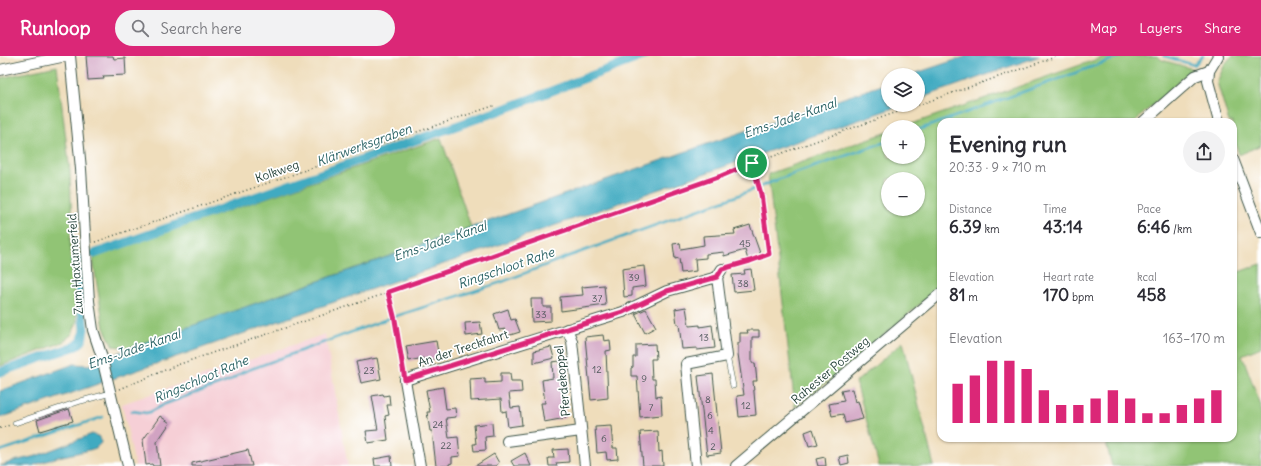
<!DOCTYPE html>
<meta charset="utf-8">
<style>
body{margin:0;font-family:Delius,sans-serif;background:#f2f2f3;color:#2b2b33;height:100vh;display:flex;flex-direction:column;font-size:15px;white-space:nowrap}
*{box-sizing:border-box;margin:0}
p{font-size:13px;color:#7c7c81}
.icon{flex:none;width:22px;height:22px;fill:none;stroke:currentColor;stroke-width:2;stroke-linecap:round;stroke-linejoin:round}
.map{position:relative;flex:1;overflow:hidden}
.side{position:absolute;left:937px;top:62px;width:300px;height:324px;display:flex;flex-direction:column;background:#fff;border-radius:12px;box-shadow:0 1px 3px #0004}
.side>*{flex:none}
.buttons{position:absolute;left:881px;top:12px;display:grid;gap:8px}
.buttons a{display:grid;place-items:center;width:44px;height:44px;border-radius:50%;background:#fff;box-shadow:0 1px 3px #0004;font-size:20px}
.pin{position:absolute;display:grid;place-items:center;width:34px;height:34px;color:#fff;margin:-17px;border:2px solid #fff;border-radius:50%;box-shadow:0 1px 4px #0007}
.round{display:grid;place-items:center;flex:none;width:42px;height:42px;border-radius:21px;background:#f2f2f3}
.summary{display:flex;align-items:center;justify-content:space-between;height:68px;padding:0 12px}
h1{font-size:22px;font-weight:800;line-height:30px}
.figures{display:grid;grid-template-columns:repeat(3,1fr);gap:6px;height:68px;padding:4px 12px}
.figures div{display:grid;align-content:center}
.figures b{font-size:17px;font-weight:800}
.figures small{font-size:11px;font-weight:400}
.figures p{font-size:11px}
.chart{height:112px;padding:8px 12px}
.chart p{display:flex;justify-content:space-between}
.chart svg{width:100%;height:72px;margin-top:4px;stroke:#db2777;stroke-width:6}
header{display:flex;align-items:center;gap:24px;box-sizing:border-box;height:56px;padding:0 20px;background:#db2777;color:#fff}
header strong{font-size:19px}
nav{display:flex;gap:22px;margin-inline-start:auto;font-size:14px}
.search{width:280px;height:36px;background:#f2f2f3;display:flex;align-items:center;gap:10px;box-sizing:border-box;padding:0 14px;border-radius:22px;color:#7c7c81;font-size:15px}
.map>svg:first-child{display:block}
.built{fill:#f6cfd6}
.green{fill:#91c474;stroke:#588054;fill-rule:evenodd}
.water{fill:#41aac1;stroke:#30747a}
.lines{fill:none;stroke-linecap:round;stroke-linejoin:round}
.stream{stroke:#41aac1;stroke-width:2.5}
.canal{stroke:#41aac1;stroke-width:9}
.building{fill:#d1a3c2}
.lane-casing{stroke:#3e5548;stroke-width:6}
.street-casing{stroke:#3e5548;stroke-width:12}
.path{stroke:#3e5548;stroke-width:1.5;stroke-dasharray:1 3;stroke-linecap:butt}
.lane{stroke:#fff;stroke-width:5}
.street{stroke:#fff;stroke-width:10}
.route-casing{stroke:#fff;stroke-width:8}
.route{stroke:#db2777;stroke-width:5}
.labels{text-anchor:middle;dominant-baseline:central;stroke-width:3.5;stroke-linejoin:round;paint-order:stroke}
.number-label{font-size:10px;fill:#4c5658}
.street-label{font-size:12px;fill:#1f3d34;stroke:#fff}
.water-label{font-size:13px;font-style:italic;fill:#2b6365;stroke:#fff}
</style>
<header>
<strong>Runloop</strong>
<div class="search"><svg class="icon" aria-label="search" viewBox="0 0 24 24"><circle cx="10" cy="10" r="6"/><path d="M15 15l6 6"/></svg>Search here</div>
<nav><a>Map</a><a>Layers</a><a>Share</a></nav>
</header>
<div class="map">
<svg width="1261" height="410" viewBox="0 0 1261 410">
<rect width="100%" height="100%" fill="#fff"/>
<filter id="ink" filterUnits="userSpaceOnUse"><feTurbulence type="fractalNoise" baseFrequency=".025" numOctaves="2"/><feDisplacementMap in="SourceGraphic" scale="8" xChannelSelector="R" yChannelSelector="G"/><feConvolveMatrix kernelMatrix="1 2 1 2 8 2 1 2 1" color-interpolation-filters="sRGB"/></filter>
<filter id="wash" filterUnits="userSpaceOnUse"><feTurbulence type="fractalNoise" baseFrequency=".012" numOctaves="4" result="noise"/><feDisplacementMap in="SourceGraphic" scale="16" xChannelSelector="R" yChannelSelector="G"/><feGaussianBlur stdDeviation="0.9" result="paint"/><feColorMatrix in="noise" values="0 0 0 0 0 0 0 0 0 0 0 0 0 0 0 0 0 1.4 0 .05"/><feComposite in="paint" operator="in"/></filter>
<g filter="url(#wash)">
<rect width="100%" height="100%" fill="#efddbb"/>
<path class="built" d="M325,278L348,410H135L122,348Z"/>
<g class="green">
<path d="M1106,0H1157L1162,4L1193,13L1134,66H941V230L851,307L795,351L768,118L888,76V101H918V71H903ZM888,123H918V153H888Z"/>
<path d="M1232,0H1261V89L1239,99L1233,78V66H1229L1217,26L1225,8Z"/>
<path d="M57,10L70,116L72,171L70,184L71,205L77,266L72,278L63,286L0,310V22Z"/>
<path d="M441,82L471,171L129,292L113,290L104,272L93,204L97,200Z"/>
<path d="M1261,208V291L1242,299L1261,350V410H1112L1105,382H1233V218Z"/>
<path d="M903,286L934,410H879L856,326Z"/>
</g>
<g class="water">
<path d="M967,0H1040L918,43V19H910Z"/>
<path d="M888,27V49H902L0,362V335L74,308L92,309L129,292L710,87Z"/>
<path d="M92,378L100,381L101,387L96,392L86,395L58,401L32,410H0L14,405L36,400Z"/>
</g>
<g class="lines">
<g class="stream">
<path d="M1164,0L1194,9L1203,0"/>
<path d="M918,74L1122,0"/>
<path d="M132,355L146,357L150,356L165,348L229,325L243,316L390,262L502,226L564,202L734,141L782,122L888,85"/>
<path d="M0,395L103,361"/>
</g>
<g class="canal">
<path d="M94,198L507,52L643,0"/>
<path d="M0,316L76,290L82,285L84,273L76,205L80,203"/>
</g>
</g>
<g id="blocks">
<g class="building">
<path d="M86,0H113L114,3L125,2L126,19L103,20L104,23L88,24Z"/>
<path d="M750,169L761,200L748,204L745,194L724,200V196L706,198V202L695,203L696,215L681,217L679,202L675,203L673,188L680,187L681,193L704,189L703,180L735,178L734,174Z"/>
<path d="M644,210L646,230L632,232V240L624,241L622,213Z"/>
<path d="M751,213L754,234L734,236L732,219L745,218L744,214Z"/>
<path d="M604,229L606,249L561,255L560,241L583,239L582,231Z"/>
<path d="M531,243H543V251H551V265L532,266Z"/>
<path d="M686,251L689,270L700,269V271L712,269L715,292L697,294V292L682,293L679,268H677L675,253Z"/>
<path d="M508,253L511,264L515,263L520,276L507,280L505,273L499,274L494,258Z"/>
<path d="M646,253L656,271L645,277L635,258Z"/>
<path d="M480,266L482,278L466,280L465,267Z"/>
<path d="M747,274H759V281H752V307H755L757,325H753L756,359L739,361L737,340L744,339L738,298V287H740V277H748Z"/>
<path d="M603,279L604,285L610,284L611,294L606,295L608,342L591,344L585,281Z"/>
<path d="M436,285L439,302L431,304V302L424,303L423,302L409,305L406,290Z"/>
<path d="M655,288L656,303H651L652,323H655L656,341L661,340L662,359L640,361L637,320H631V312L633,311V301H636V289Z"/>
<path d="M551,291L554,302L534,307V295Z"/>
<path d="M377,302L381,323L361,327L356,306Z"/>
<path d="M560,305L561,314H560L566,362L544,366L541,347H545L542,324L553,322L552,306Z"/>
<path d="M501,317H510L511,325H521L522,336L509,337L511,352L520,351L522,369L508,371L506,355L502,356L501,343L471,345L470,323L485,322V327L501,326Z"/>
<path d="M713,318L721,397L707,399L698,320Z"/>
<path d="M443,331L446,353L455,352L456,361L446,362L449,382L458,381L460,400L452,401V407L449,408V410H436L432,375H430L427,356H430L426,334Z"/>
<path d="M852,333L855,346L858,345L863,363L845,367L843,358L832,360L829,348L844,345L841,335Z"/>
<path d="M383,338L384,340L389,339L390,349H387L389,359L385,360L388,384L368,387L366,375L378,374L372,340Z"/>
<path d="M69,353L73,365L40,375L37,364Z"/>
<path d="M160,360L170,367L157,386L160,410H153L152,408L146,409L143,384Z"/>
<path d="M492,367L493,380L485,381L486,394L474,395L473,388H476L474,369Z"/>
<path d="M611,370L613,392H617L618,403L607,404L606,396L597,397L595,371Z"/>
<path d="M813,373L818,388L809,390L805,376Z"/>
<path d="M658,375L659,396L662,395L663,410H643L640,376Z"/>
<path d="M568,393L569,406L556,407L557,410H549L548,402H554L553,394Z"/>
<path d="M248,394L252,410H192V407Z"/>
<path d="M525,397L531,410H514L511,405Z"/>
<path d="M494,398L499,407L495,410H475Z"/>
<path d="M848,399L849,407L841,409L839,401Z"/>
<path d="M391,400L392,410H375L374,403Z"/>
<path d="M825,401L826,410H818L816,403Z"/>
</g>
</g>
</g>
<g filter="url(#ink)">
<use href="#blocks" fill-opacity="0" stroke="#3e5548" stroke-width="1"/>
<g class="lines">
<defs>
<g id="lane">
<path d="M727,300L733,330"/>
<path d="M15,367L81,345L111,337"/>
</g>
<g id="street">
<path d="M70,0L81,113L89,245L93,274L101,298L128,410"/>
<path d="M1218,0L1209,15L1208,25L1219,66"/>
<path d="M0,14L66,0"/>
<path d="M1143,66L1195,20L1209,15"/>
<path d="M1233,103L1261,177"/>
<path d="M567,273L572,285L585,410"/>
<path d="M507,385L581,375"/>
<path d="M420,410L405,324L623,256L667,235L717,221L722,213"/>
<path d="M696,410L686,308L727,300L717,221"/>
<path d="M736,410L941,237"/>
</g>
</defs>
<use href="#lane" class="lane-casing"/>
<use href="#street" class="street-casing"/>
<g class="path">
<path d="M918,49L1058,0"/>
<path d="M95,186L496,49"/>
<path d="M732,210L769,198L761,138L752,107"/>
<path d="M388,236L395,264L403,314"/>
<path d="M120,333L177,309L454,214L917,49"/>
<path d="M0,372L10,369"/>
</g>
<use href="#lane" class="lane"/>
<use href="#street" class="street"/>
</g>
</g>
<g class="lines" filter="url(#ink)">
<defs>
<path id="route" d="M752,107L761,138L769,198L750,205L722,213L717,221L667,235L623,256L567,273L405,324L395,264L388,236L721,120Z"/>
</defs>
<use href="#route" class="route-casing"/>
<use href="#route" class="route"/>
</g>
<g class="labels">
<g class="number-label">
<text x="745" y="187">45</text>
<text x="634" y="221">39</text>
<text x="743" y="227">38</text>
<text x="597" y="242">37</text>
<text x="541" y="258">33</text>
<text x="704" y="281">13</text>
<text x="597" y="313">12</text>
<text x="369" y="314">23</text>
<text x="644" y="322">9</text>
<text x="708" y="343">8</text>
<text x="746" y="349">12</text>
<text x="651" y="351">7</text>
<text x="710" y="359">6</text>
<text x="438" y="368">24</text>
<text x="711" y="374">4</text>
<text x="604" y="382">6</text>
<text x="446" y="389">22</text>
<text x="713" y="390">2</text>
</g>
<g class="street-label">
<text transform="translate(277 115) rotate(-19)">Kolkweg</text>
<text transform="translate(75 208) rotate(-94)">Zum Haxtumerfeld</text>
<text transform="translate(463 292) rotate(-18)">An der Treckfahrt</text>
<text transform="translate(830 314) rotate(-40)">Rahester Postweg</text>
<text transform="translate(562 325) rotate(-96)">Pferdekoppel</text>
</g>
<g class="water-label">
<text transform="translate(790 62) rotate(-19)">Ems-Jade-Kanal</text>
<text transform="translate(364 89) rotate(-20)">Klärwerksgraben</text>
<text transform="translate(440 185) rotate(-19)">Ems-Jade-Kanal</text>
<text transform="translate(506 212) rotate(-19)">Ringschloot Rahe</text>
<text transform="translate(134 293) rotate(-19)">Ems-Jade-Kanal</text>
<text transform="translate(201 323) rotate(-23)">Ringschloot Rahe</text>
</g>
</g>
</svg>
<div class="buttons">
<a><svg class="icon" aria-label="layers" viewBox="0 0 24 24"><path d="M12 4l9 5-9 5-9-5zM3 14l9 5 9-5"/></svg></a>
<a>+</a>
<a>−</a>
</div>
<div class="pin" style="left:752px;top:107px;background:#1e9e55"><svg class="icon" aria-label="arrive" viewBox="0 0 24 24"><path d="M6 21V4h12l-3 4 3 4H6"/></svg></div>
<section class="side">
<div class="summary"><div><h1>Evening run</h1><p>20:33 · 9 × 710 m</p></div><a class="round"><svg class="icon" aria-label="share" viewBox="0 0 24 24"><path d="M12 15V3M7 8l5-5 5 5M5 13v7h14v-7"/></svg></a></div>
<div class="figures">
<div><p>Distance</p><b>6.39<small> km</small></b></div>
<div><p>Time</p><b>43:14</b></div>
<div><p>Pace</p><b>6:46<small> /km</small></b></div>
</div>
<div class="figures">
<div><p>Elevation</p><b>81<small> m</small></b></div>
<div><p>Heart rate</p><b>170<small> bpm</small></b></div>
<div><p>kcal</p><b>458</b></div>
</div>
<div class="chart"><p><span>Elevation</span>163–170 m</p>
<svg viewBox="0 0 160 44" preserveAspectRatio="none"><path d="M5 44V20M15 44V15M25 44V6M35 44V6M45 44V11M55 44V24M65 44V33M75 44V33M85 44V29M95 44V24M105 44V29M115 44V38M125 44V38M135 44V33M145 44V29M155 44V24"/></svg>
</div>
</section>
</div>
